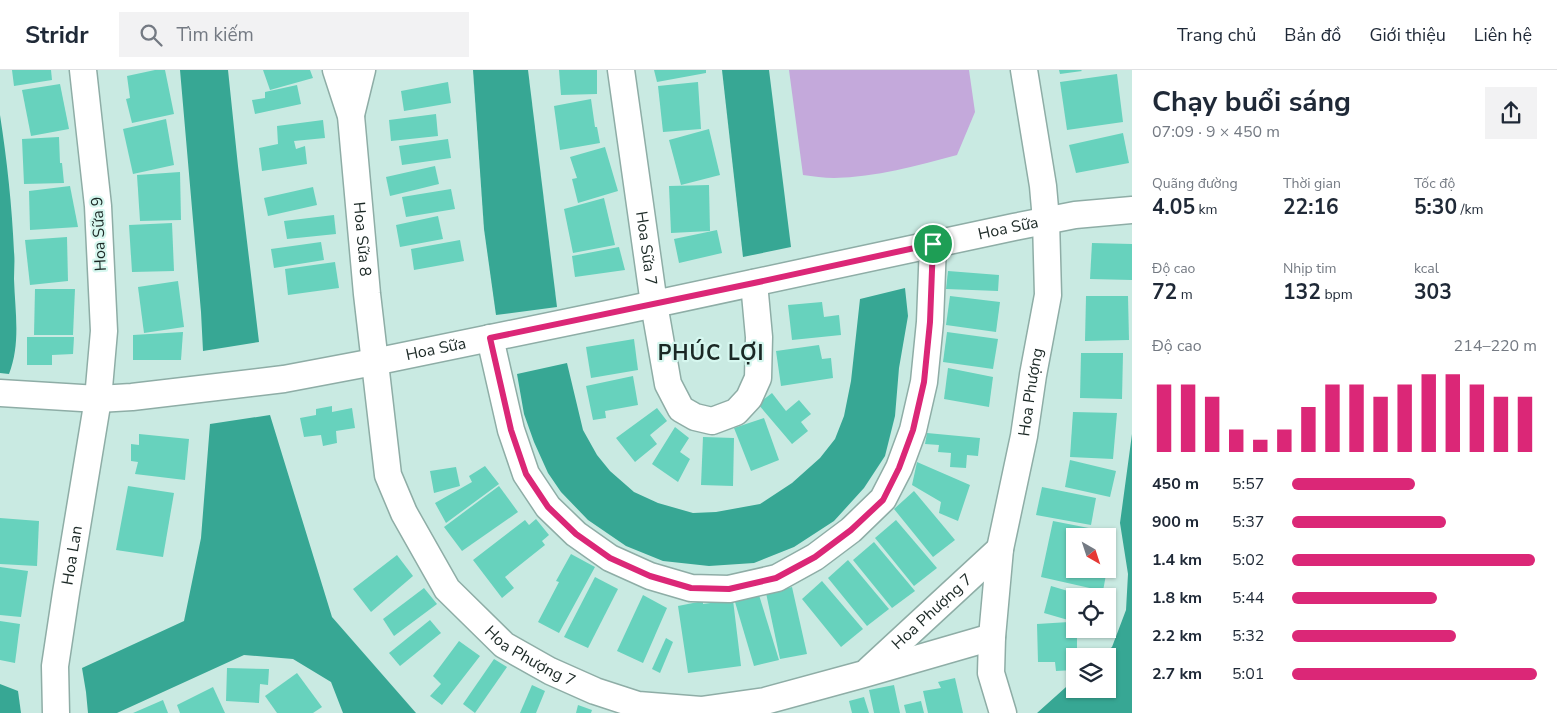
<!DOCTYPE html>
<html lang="vi">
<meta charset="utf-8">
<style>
body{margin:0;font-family:"Nunito Sans",sans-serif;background:#f2f2f3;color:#1f2937;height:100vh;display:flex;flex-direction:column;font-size:19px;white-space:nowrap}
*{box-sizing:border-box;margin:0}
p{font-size:16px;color:#747a83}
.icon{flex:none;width:28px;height:28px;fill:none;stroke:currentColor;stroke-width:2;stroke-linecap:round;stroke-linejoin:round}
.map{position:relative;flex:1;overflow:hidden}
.sheet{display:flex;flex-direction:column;background:#fff;width:425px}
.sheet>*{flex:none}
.needle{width:32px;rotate:141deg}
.controls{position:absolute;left:1066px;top:458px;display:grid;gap:10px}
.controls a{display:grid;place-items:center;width:50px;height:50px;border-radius:0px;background:#fff;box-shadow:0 1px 4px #0004;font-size:25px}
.pin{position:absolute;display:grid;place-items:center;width:42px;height:42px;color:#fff;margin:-21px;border:2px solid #fff;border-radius:50%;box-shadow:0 1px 5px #0007}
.round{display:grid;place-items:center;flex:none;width:52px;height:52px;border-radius:0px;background:#f2f2f3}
.summary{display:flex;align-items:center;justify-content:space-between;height:85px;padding:0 20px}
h1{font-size:28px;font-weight:700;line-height:38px}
.figures{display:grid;grid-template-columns:repeat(3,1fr);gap:8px;height:85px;padding:5px 20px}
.figures div{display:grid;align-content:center}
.figures b{font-size:21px;font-weight:700}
.figures small{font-size:14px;font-weight:400}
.figures p{font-size:14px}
.chart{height:140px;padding:10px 20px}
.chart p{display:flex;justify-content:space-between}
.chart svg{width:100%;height:90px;margin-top:5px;stroke:#db2777;stroke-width:6}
ul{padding:0 20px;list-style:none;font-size:16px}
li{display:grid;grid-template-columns:80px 60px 1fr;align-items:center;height:38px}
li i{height:12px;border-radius:6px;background:#db2777}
header{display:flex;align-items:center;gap:30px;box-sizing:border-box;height:70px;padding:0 25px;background:#fff;border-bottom:1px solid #e0e1e3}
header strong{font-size:24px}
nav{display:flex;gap:28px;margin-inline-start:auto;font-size:18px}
.search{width:350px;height:45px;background:#f2f2f3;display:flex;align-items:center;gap:12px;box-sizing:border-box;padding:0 18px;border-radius:0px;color:#747a83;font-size:19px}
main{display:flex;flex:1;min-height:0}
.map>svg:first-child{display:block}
.green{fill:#c4a9db}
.water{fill:#37a794}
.building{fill:#67d2bd}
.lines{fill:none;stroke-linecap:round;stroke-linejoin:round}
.minor-casing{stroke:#8eada6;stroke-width:29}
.minor{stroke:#fff;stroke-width:26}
.route-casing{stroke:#fff;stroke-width:10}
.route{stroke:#db2777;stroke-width:6}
.labels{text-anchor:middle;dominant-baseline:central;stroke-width:4.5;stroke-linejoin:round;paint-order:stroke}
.street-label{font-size:16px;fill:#1b2825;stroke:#d6f7ef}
.district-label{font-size:21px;font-weight:bold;letter-spacing:1px;fill:#1b2825;stroke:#d6f7ef}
</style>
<header>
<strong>Stridr</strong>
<div class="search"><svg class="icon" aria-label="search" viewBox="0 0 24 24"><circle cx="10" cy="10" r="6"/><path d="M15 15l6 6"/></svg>Tìm kiếm</div>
<nav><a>Trang chủ</a><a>Bản đồ</a><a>Giới thiệu</a><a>Liên hệ</a></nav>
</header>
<main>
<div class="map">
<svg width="1132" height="643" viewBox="0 0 1132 643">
<rect width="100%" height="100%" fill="#c9eae2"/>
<path class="green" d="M789,0H969L975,42L957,85C917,96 876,107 834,108C824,108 813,106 803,105Z"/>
<g class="water">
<path d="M180,0H228L238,96L259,272L203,281L201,242Z"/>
<path d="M473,0H528L557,237L496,245L484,159Z"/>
<path d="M722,0H769L791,177L743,187Z"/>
<path d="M0,45C7,90 12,136 14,182C15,191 14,200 14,209C15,241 21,273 9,304L0,303Z"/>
<path d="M905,218L908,246L899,298L895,346L885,386L864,418L834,451L794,477L754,493L709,496L663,491L626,476L588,450L561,422L548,403L534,372L524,344L517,304L567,293L583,360L597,385L610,401L634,422L658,433L693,443L716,442L760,434L792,413L820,388L835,369L844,346L851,311L860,229Z"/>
<path d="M270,345L332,547L416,643H343L331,612L293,589L244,585L117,643H88L86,622L82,598L184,551L201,468L210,354Z"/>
<path d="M1132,364V643H1037L1075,609V619H1108V586H1101L1112,577L1126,540L1128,504L1120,453Z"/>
<path d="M0,614L18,621L21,643H0Z"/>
</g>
<g class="building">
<path d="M12,0H51L52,10L14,16Z"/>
<path d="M155,0H165L174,44L132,53L126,29L130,28L127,6Z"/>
<path d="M263,0H310L313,8L270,20Z"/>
<path d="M559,0H597V24L561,25Z"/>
<path d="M654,0H706V3L657,12Z"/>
<path d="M1059,0H1081L1082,1L1060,4Z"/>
<path d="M1117,4L1123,52L1067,60L1060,12Z"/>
<path d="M448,12L451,33L404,41L401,21Z"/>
<path d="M698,12L701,59L663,62L658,16Z"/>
<path d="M60,14L69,59L31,66L22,20Z"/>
<path d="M297,15L301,34L255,44L252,30L265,28V22Z"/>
<path d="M591,29L595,57H597L600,73L560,80L554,36Z"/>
<path d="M436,44L438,66L391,71L389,50Z"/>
<path d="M166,49L174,95L133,104L123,59Z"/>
<path d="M323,50L325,68L294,71L296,79L305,76L307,94L262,101L259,78L278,74L277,56Z"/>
<path d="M709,59L720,105L681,115L669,70Z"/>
<path d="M1123,63L1129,93L1076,103L1069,75Z"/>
<path d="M59,67L60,93H62L64,113L24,114L22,69Z"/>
<path d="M448,69L451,88L402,95L399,76Z"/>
<path d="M605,77L618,121L578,133L572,109L577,108L570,87Z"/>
<path d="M435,96L439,114L390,126L386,107Z"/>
<path d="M180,102L181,150L140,151L137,105Z"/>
<path d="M709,115L710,161L671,163L669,116Z"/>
<path d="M70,116L78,157L30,160L29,121Z"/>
<path d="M313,117L317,135L268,146L264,128Z"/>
<path d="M451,119L455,139L406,147L402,127Z"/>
<path d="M604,128L615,175L573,183L564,139Z"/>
<path d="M334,145L336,164L287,169L284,151Z"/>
<path d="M438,146L443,169L400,177L396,155Z"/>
<path d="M172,153L174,201L132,202L129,155Z"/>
<path d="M717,160L722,183L679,193L674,169Z"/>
<path d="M67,167L68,211L30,215L25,170Z"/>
<path d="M460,170L464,191L414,200L411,179Z"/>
<path d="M321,172L324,190L274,198L271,179Z"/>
<path d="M1092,173L1132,174V210L1090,209Z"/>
<path d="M619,177L625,200L575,207L572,186Z"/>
<path d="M335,192L339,218L288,225L285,199Z"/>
<path d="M948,201L999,205L998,221L946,219Z"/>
<path d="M178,211L184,257L144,263L138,217Z"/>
<path d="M35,219H75L73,265H34Z"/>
<path d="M950,226L1000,232L996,262L946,255Z"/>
<path d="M1086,226H1128L1129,270L1085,271Z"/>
<path d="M822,232L824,247L839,245L841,265L792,270L788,235Z"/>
<path d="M183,262L181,290H133V265Z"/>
<path d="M947,262L998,269L993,299L943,292Z"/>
<path d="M27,267H74L73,284L52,285V295H27Z"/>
<path d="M634,269L638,300L591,308L586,277Z"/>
<path d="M819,275L822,289L831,288L833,308L781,316L776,281Z"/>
<path d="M1081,283H1123L1122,329L1080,328Z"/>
<path d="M948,298L993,307L989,337L944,329Z"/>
<path d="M633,306L638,335L605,341L606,348L593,350L586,316Z"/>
<path d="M772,323L786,341L799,330L811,344L801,352L808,361L792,374L758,334Z"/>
<path d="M332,336V342L352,338L355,358L336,361L337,373L323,376L321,365L304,367L300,348L316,345V339Z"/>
<path d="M657,338L667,351L650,365L657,374L635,392L616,368Z"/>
<path d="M1073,342L1117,343L1113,389L1070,387Z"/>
<path d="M764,348L779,390L751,401L734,358Z"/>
<path d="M675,357L689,368L680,382L690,389L678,412L652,394Z"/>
<path d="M927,363L980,368L978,386L967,385L966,398L950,397L951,383L938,382L939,375L925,374Z"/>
<path d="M139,364L189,369L185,410L135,404L138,392L131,391V374L139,375Z"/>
<path d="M703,367L734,368L733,416L701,415Z"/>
<path d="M1070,390L1116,401L1110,427L1065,417Z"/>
<path d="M917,392L970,415L958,451L939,443L941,432L912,415Z"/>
<path d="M485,396L499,414L446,453L435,433L472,412L469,406Z"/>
<path d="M456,397L460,416L434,423L430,401Z"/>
<path d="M128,416L174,423L163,487L116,480Z"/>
<path d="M499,416L518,442L462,481L444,457Z"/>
<path d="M1042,417L1096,428L1091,455L1036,445Z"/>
<path d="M914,421L955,470L933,487L894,439Z"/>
<path d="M0,448L39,451L37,496L0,494Z"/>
<path d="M536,449L549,465L542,471L545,475L505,507L514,518L502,528L473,490L525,450L529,455Z"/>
<path d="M896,450L937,498L914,516L875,468Z"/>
<path d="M1053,451L1104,461L1103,466H1075V499H1107L1103,521L1041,507Z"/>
<path d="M874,472L915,521L892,538L853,490Z"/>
<path d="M571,484L595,497L559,563L538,552L559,512L556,511Z"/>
<path d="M397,485L413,506L371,542L353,519Z"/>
<path d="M848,490L889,539L867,556L828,508Z"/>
<path d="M0,497L28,501L21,547L0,545Z"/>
<path d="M595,507L618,519L588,578L564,567Z"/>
<path d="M822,511L863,559L841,577L802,529Z"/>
<path d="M1051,516L1085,526H1075V552L1044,543Z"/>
<path d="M792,517L807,584L780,589L766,523Z"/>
<path d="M424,518L437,534L394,566L383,549Z"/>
<path d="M643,525L667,538L643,593L617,581Z"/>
<path d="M759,525L779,590L754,596L735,532Z"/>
<path d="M733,530L741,596L688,603L678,536L703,531V534Z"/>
<path d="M430,550L441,563L400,596L389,583Z"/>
<path d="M0,551L20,554L15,593L0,590Z"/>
<path d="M1069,552V567L1077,566V586H1075V600L1056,601L1055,592H1038L1037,554Z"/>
<path d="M666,568L673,572L660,603L652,599Z"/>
<path d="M459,571L480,586L442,635L430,626L441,614L433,606Z"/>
<path d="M494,589L507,597L475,643L463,634Z"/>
<path d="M227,598L269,599L268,615L260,614L259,633L226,631Z"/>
<path d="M297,603L322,637L313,643H277L265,626Z"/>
<path d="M955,608L963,643H928L923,621L941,618L938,612Z"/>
<path d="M532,615L545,621L536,643H520Z"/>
<path d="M894,615L900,643H874L869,620Z"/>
<path d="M213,617L225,643H180L177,635Z"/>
<path d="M864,627L869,643H852L849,631Z"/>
<path d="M163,630L168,643H133Z"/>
<path d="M921,631L924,643H906L904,635Z"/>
<path d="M578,635L592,640L591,643H576Z"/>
</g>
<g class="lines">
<defs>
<g id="minor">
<path id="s1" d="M336,0L351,46L367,224L388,405L404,443L447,519L504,575L550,601L595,621L638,635L701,640L765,631L864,604L992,567"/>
<path id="s2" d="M621,0L654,234L668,314L681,339L695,347L712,351L736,342L749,328L758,308L759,267L754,213"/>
<path d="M351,45L362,0"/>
<path d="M490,268L511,360L526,404L548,437L576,464L610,488L650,506L691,518L729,519L777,508L815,487L851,460L883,429L899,398L913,360L924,312L930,252L933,174"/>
<path id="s3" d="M0,323L98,329L132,327L284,309L374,292L622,241L1014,157L1075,145L1132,140"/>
<path id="s4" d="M869,600L1000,479"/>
<path id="s5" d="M56,643L55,596L66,523L98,329L104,261L98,136L83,0"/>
<path id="s6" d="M1003,643L991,603L992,567L1000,479L1024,366L1033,305L1048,225L1046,150L1043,116L1024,0"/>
</g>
</defs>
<use href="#minor" class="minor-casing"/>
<use href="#minor" class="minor"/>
</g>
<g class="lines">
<defs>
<path id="route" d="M933,174L930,252L924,312L913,360L899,398L883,430L851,460L815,487L776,508L729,519L691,518L650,506L610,488L576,464L548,437L526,404L511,360L490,268L754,213Z"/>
</defs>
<use href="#route" class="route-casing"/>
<use href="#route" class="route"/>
</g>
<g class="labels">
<g class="street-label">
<text stroke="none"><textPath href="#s3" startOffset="1025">Hoa Sữa</textPath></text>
<text transform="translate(99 164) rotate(-93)">Hoa Sữa 9</text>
<text stroke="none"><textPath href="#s1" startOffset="172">Hoa Sữa 8</textPath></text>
<text stroke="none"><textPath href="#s2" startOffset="180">Hoa Sữa 7</textPath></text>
<text stroke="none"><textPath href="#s3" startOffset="440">Hoa Sữa</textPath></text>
<text stroke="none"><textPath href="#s6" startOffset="326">Hoa Phượng</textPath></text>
<text stroke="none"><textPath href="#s5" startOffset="159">Hoa Lan</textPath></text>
<text stroke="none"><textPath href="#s4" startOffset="86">Hoa Phượng 7</textPath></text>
<text stroke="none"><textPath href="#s1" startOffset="646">Hoa Phượng 7</textPath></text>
</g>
<g class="district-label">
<text x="711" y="283">PHÚC LỢI</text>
</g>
</g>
</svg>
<div class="controls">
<a><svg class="needle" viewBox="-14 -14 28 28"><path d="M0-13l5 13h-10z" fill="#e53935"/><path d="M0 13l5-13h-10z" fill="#747a83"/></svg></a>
<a><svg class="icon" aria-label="locate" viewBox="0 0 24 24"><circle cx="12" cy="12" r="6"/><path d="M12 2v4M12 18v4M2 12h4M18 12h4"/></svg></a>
<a><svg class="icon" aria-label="layers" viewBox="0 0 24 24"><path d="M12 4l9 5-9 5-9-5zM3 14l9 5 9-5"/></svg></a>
</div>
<div class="pin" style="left:933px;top:174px;background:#1e9e55"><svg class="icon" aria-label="arrive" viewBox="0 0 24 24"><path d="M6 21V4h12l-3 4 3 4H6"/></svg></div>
</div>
<section class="sheet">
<div class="summary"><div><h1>Chạy buổi sáng</h1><p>07:09 · 9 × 450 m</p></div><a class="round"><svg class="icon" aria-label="share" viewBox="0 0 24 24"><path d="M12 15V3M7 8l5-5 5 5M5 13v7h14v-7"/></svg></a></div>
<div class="figures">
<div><p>Quãng đường</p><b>4.05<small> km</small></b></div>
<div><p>Thời gian</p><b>22:16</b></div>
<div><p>Tốc độ</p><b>5:30<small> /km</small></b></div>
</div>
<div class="figures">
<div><p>Độ cao</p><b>72<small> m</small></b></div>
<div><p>Nhịp tim</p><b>132<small> bpm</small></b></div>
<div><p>kcal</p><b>303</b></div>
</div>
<div class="chart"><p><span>Độ cao</span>214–220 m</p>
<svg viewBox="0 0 160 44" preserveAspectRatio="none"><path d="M5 44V11M15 44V11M25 44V17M35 44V33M45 44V38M55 44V33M65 44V22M75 44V11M85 44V11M95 44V17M105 44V11M115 44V6M125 44V6M135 44V11M145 44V17M155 44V17"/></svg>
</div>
<ul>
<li><b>450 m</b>5:57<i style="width:50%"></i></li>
<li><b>900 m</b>5:37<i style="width:63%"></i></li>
<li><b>1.4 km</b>5:02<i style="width:99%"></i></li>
<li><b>1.8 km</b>5:44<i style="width:59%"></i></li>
<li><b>2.2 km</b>5:32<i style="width:67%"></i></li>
<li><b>2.7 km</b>5:01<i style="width:100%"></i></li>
</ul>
</section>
</main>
